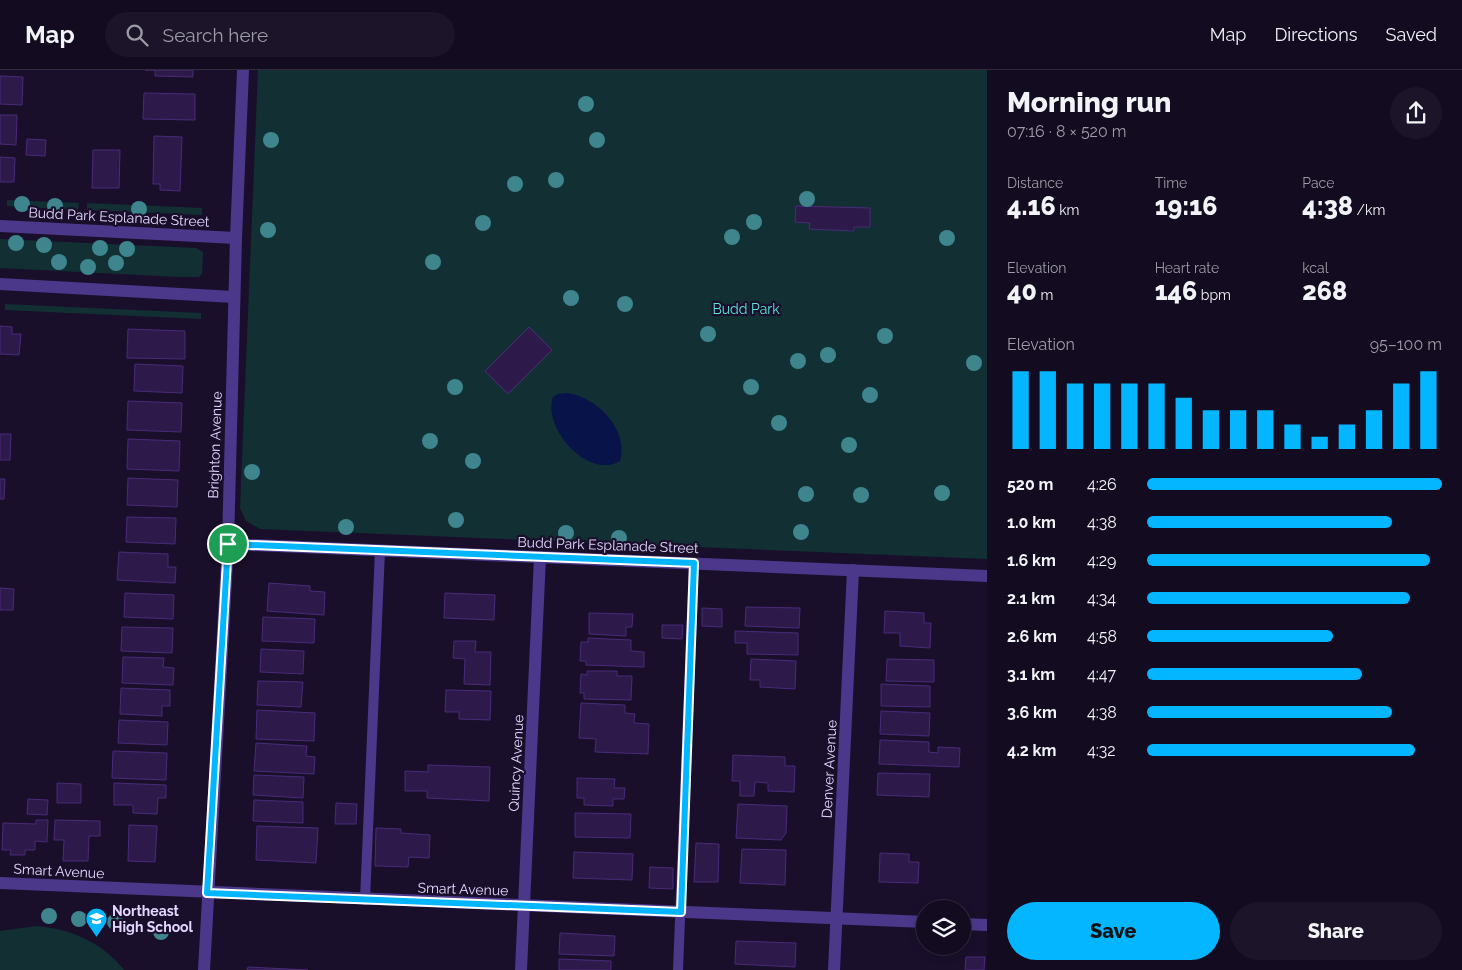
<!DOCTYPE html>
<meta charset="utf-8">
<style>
body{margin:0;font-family:Raleway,sans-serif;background:#1c1429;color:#f1f3f6;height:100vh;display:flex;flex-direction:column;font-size:19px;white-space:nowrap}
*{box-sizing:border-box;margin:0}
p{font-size:16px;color:#9d9ba5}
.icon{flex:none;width:28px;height:28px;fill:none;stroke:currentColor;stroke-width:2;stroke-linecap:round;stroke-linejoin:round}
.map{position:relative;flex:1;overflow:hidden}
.panel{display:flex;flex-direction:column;background:#130b20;width:475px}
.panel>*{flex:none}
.controls{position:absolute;left:916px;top:830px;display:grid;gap:10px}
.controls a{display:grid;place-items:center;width:55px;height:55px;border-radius:50%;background:#130b20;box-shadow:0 2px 8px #0003,0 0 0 1px #322b3e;font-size:25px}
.pin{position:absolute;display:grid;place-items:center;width:42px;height:42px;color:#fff;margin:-21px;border:2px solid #fff;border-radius:50%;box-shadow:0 1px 5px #0007}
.round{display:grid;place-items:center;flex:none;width:52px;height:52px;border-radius:26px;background:#1c1429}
.overview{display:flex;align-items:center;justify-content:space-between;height:85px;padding:0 20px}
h1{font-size:28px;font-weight:800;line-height:38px}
.metrics{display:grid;grid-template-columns:repeat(3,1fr);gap:8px;height:85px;padding:5px 20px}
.metrics div{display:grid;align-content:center}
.metrics b{font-size:25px;font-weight:800}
.metrics small{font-size:14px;font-weight:400}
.metrics p{font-size:14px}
.chart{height:140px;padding:10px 20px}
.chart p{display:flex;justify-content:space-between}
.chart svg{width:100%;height:90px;margin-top:5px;stroke:#03b6ff;stroke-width:6}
.button{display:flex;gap:10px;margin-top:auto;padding:10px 20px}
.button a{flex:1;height:58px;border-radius:30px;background:#03b6ff;color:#111;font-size:20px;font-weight:800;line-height:58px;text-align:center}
.button a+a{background:#1c1429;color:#f1f3f6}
ul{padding:0 20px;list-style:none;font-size:16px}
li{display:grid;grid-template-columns:80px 60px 1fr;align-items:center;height:38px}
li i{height:12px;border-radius:6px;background:#03b6ff}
header{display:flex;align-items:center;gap:30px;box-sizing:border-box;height:70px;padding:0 25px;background:#130b20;border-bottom:1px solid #322b3e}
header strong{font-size:24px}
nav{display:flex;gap:28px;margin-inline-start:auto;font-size:18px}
.search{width:350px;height:45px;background:#1c1429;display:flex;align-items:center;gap:12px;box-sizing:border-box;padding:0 18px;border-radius:28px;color:#9d9ba5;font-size:19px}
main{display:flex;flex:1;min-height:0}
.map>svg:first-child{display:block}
.green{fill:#122f34}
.water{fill:#08134a}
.building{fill:#2d1a4b;stroke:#492b79}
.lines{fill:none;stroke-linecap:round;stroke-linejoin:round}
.lane{stroke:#4b388b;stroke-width:10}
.street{stroke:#4b388b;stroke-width:12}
.tree{fill:#3e858d}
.route-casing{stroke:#fff;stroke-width:10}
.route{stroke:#03b6ff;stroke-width:6}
.labels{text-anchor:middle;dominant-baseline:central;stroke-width:4.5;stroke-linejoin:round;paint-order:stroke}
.street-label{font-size:14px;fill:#e3d7ff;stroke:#190f2a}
.park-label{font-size:14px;fill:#5ce6de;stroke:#190f2a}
.poi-label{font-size:14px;font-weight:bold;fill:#e3d7ff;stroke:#190f2a;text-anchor:start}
</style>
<header>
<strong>Map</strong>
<div class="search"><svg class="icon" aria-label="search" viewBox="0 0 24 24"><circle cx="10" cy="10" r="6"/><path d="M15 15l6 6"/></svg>Search here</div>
<nav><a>Map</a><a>Directions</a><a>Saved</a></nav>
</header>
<main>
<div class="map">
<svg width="987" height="900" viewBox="0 0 987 900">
<rect width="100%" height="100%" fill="#190f2a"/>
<g class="green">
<path d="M258,0H987V489L260,459L246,451L240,438Z"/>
<path d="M7,130L79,133L78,140L7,136Z"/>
<path d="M87,133L202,138V145L87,140Z"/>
<path d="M0,169L196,178L203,182L202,203L199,207H179L0,198Z"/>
<path d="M5,234L201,243V249L5,240Z"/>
<path d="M37,856C71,859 103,873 124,900H0V861Z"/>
</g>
<path class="water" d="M566,323C596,326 629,359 620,391C589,410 542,359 553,327L558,324Z"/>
<g class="building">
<path d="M145,0H193V7L155,6V0Z"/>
<path d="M0,6L23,7L22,35L0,34Z"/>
<path d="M144,23L195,24V50L143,49Z"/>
<path d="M0,45H17L16,75L0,74Z"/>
<path d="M154,66L182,67L180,121L160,120V114H153Z"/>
<path d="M27,69L46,70L45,86L26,85Z"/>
<path d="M93,80H120L119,118H92Z"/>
<path d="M0,87L15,88L14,112H0Z"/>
<path d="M796,136L870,138V157H854V161L809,159L810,153L795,152Z"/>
<path d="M0,256L12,257V264H21L19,285L0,284Z"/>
<path d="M529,257L552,280L508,324L485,301Z"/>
<path d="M128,259L185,261V289L127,288Z"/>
<path d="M135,294L183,296L182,323L134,321Z"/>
<path d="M128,331L182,333L181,362L127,360Z"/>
<path d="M0,364H11L10,390H0Z"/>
<path d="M128,369L180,371L179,401L127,399Z"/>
<path d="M128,408L178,410L177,437L127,435Z"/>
<path d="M0,409H5L4,429H0Z"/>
<path d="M127,447L176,448L175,474L126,472Z"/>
<path d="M119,482L168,484V497H176L175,513L117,510Z"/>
<path d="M269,513L310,516V521L325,522L324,545L267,541Z"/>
<path d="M0,518L14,519L13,540H0Z"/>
<path d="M125,523L174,525L173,549L124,547Z"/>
<path d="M445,523L495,525L494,550L444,548Z"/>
<path d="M746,537L800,538L799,558L745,556Z"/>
<path d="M702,538L722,539V557L702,556Z"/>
<path d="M885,541L924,543V553H931L930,578L900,576V563H884Z"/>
<path d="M589,543L633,544L632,557H626V566L589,564Z"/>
<path d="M263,547L315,549L314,573L262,571Z"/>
<path d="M662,555H683L682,569L662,568Z"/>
<path d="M122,557L173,558L172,583L121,581Z"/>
<path d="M735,561L798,563V585L747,584V573H735Z"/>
<path d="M588,568L631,570V581L644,582V597L586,595V591H580L581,572H588Z"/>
<path d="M454,571H476L475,582H491L490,615L464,614L465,589L453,588Z"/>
<path d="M261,579L304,581L303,604L260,602Z"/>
<path d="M123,587L164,588L163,597L174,598L173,615L122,613Z"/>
<path d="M751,589L796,591L795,619L760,617V610H750Z"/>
<path d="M887,589L934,590V612L886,611Z"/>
<path d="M587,601H617V606H632L631,630L584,629V623H580L581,604L587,605Z"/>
<path d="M258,611L303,612L301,637L257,635Z"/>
<path d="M881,614L930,616V637L881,636Z"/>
<path d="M121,618L170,620V636H162V646L120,644Z"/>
<path d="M446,620L491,621L490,650L459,649V642H445Z"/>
<path d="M581,633L625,635V643L635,644L634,653L649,654L648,684L595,682L596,669L579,668Z"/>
<path d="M257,640L315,643L314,671L256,669Z"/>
<path d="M881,641L930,643L929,666L880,664Z"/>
<path d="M119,650L168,652L167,675L118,673Z"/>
<path d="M880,670L929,672V682L938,683V677L960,678L959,697L879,694Z"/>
<path d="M256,673L307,676L306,686L315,687L314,704L254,701Z"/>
<path d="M113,681L167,683L166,710L112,708Z"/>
<path d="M733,685L785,687V696H795L794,722L768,721V713L755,712L754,726H740V711H732Z"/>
<path d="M428,695L490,697L489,731L427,728V721H405V701L428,702Z"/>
<path d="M878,703L930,704L929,727L877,725Z"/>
<path d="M254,705L304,707L303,728L253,725Z"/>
<path d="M577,708L615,709L614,718H625L624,729H613V736L584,735V728H577Z"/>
<path d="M57,713L81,714V733H57Z"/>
<path d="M114,713L166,715V728H158L157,744L133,743V735H114Z"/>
<path d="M28,729L48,730L47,745L27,744Z"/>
<path d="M254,730L303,732V753L253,751Z"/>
<path d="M336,733L357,734L356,754H335Z"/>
<path d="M738,734L787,736L786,763L781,770L736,768Z"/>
<path d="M575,743L631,744L630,768L575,767Z"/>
<path d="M36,750H48L47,772L35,771V780H25V785H10L11,780H2L3,753L36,754Z"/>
<path d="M55,750L100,751V766H89L88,791H63L64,770H54Z"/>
<path d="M129,755L157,756L155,792L128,791Z"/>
<path d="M257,756L318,758L316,793L256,790Z"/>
<path d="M376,758L401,759V763L430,765L429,788L409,787L408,797L375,796Z"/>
<path d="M696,773L719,774L718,812H694Z"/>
<path d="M742,779L786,780L785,815L740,813Z"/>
<path d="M574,782L633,784L632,810L573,808Z"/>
<path d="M880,783L909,784V792H919L918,813L879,812Z"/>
<path d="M650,797L673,798V819L649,818Z"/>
<path d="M560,863L615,866L614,886L559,884Z"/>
<path d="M736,871L796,873L795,897L735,894Z"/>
<path d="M966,887H985L984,900H965Z"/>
<path d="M559,889L611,891V900H559Z"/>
<path d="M248,897L308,900H247Z"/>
</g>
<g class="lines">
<g class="lane">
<path d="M365,830L380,480"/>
<path d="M678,900L694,493"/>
</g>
<g class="street">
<path d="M0,156L236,168"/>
<path d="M0,214L234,227"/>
<path d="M228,474L987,506"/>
<path d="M0,813L925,852"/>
<path d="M962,854L987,855"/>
<path d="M204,900L228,474L236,168L243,0"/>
<path d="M521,900L540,487"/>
<path d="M834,900L853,500"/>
</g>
</g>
<g class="tree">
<circle cx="586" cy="34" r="8"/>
<circle cx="271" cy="70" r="8"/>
<circle cx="597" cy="70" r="8"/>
<circle cx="556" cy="110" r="8"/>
<circle cx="515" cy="114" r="8"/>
<circle cx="807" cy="129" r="8"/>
<circle cx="22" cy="134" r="8"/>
<circle cx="55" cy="136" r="8"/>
<circle cx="139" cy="139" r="8"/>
<circle cx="754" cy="152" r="8"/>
<circle cx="483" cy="153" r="8"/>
<circle cx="268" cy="160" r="8"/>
<circle cx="732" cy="167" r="8"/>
<circle cx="947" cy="168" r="8"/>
<circle cx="16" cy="173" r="8"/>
<circle cx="44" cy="175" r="8"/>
<circle cx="100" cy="178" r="8"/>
<circle cx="127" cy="179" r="8"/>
<circle cx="59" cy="192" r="8"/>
<circle cx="433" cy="192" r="8"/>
<circle cx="116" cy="193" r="8"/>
<circle cx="88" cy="197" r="8"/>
<circle cx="571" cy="228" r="8"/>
<circle cx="625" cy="234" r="8"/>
<circle cx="708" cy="264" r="8"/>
<circle cx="885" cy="266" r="8"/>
<circle cx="828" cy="285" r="8"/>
<circle cx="798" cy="291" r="8"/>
<circle cx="974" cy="293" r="8"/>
<circle cx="455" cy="317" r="8"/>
<circle cx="751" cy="317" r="8"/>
<circle cx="870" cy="325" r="8"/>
<circle cx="779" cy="353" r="8"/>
<circle cx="430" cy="371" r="8"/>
<circle cx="849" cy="375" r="8"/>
<circle cx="473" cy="391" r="8"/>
<circle cx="252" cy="402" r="8"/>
<circle cx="942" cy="423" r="8"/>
<circle cx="806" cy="424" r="8"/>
<circle cx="861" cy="425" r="8"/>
<circle cx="456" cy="450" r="8"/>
<circle cx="346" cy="457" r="8"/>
<circle cx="801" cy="462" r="8"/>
<circle cx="566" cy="463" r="8"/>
<circle cx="619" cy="468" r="8"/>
<circle cx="49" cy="846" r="8"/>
<circle cx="79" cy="849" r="8"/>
<circle cx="115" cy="852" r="8"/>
<circle cx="161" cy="862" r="8"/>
</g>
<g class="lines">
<defs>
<path id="route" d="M228,474L694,493L681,842L207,823Z"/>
</defs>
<use href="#route" class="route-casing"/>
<use href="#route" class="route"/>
</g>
<defs>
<symbol id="school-pin" viewBox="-11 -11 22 30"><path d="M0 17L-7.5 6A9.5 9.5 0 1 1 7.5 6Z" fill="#03b6ff" stroke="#190f2a"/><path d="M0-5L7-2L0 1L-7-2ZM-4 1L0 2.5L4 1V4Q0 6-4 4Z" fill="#fff"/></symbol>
</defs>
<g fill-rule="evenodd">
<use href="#school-pin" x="84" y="836" width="25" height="34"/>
</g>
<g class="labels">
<g class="street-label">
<text transform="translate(119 147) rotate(3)">Budd Park Esplanade Street</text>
<text transform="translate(215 375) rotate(-88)">Brighton Avenue</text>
<text transform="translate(608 475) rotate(2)">Budd Park Esplanade Street</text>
<text transform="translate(516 693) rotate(-87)">Quincy Avenue</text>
<text transform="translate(829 699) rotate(-87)">Denver Avenue</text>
<text transform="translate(59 801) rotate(3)">Smart Avenue</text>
<text transform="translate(463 819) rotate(2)">Smart Avenue</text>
</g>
<g class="park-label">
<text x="746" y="239">Budd Park</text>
</g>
<g class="poi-label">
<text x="112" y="841">Northeast<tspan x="112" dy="16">High School</tspan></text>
</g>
</g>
</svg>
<div class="controls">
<a><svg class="icon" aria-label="layers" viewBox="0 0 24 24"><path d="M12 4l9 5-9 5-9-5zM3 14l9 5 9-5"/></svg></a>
</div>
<div class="pin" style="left:228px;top:474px;background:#1e9e55"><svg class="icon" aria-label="arrive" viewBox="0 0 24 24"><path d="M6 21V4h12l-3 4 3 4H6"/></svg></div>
</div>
<section class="panel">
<div class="overview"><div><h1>Morning run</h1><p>07:16 · 8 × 520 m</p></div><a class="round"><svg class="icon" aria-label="share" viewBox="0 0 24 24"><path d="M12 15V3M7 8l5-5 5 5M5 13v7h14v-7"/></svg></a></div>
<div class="metrics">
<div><p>Distance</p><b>4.16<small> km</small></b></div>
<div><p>Time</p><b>19:16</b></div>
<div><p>Pace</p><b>4:38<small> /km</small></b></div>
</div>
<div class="metrics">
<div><p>Elevation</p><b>40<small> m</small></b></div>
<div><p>Heart rate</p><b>146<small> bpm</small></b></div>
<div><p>kcal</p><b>268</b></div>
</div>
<div class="chart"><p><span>Elevation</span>95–100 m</p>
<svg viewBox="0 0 160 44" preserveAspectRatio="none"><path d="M5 44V6M15 44V6M25 44V12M35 44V12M45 44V12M55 44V12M65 44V19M75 44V25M85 44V25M95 44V25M105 44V32M115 44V38M125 44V32M135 44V25M145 44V12M155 44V6"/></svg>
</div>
<ul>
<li><b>520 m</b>4:26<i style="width:100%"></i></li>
<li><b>1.0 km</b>4:38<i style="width:83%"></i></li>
<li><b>1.6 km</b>4:29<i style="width:96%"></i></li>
<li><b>2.1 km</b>4:34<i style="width:89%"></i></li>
<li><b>2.6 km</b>4:58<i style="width:63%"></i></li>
<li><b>3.1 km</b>4:47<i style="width:73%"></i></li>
<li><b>3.6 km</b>4:38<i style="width:83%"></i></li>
<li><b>4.2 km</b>4:32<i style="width:91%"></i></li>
</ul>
<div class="button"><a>Save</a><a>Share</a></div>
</section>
</main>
